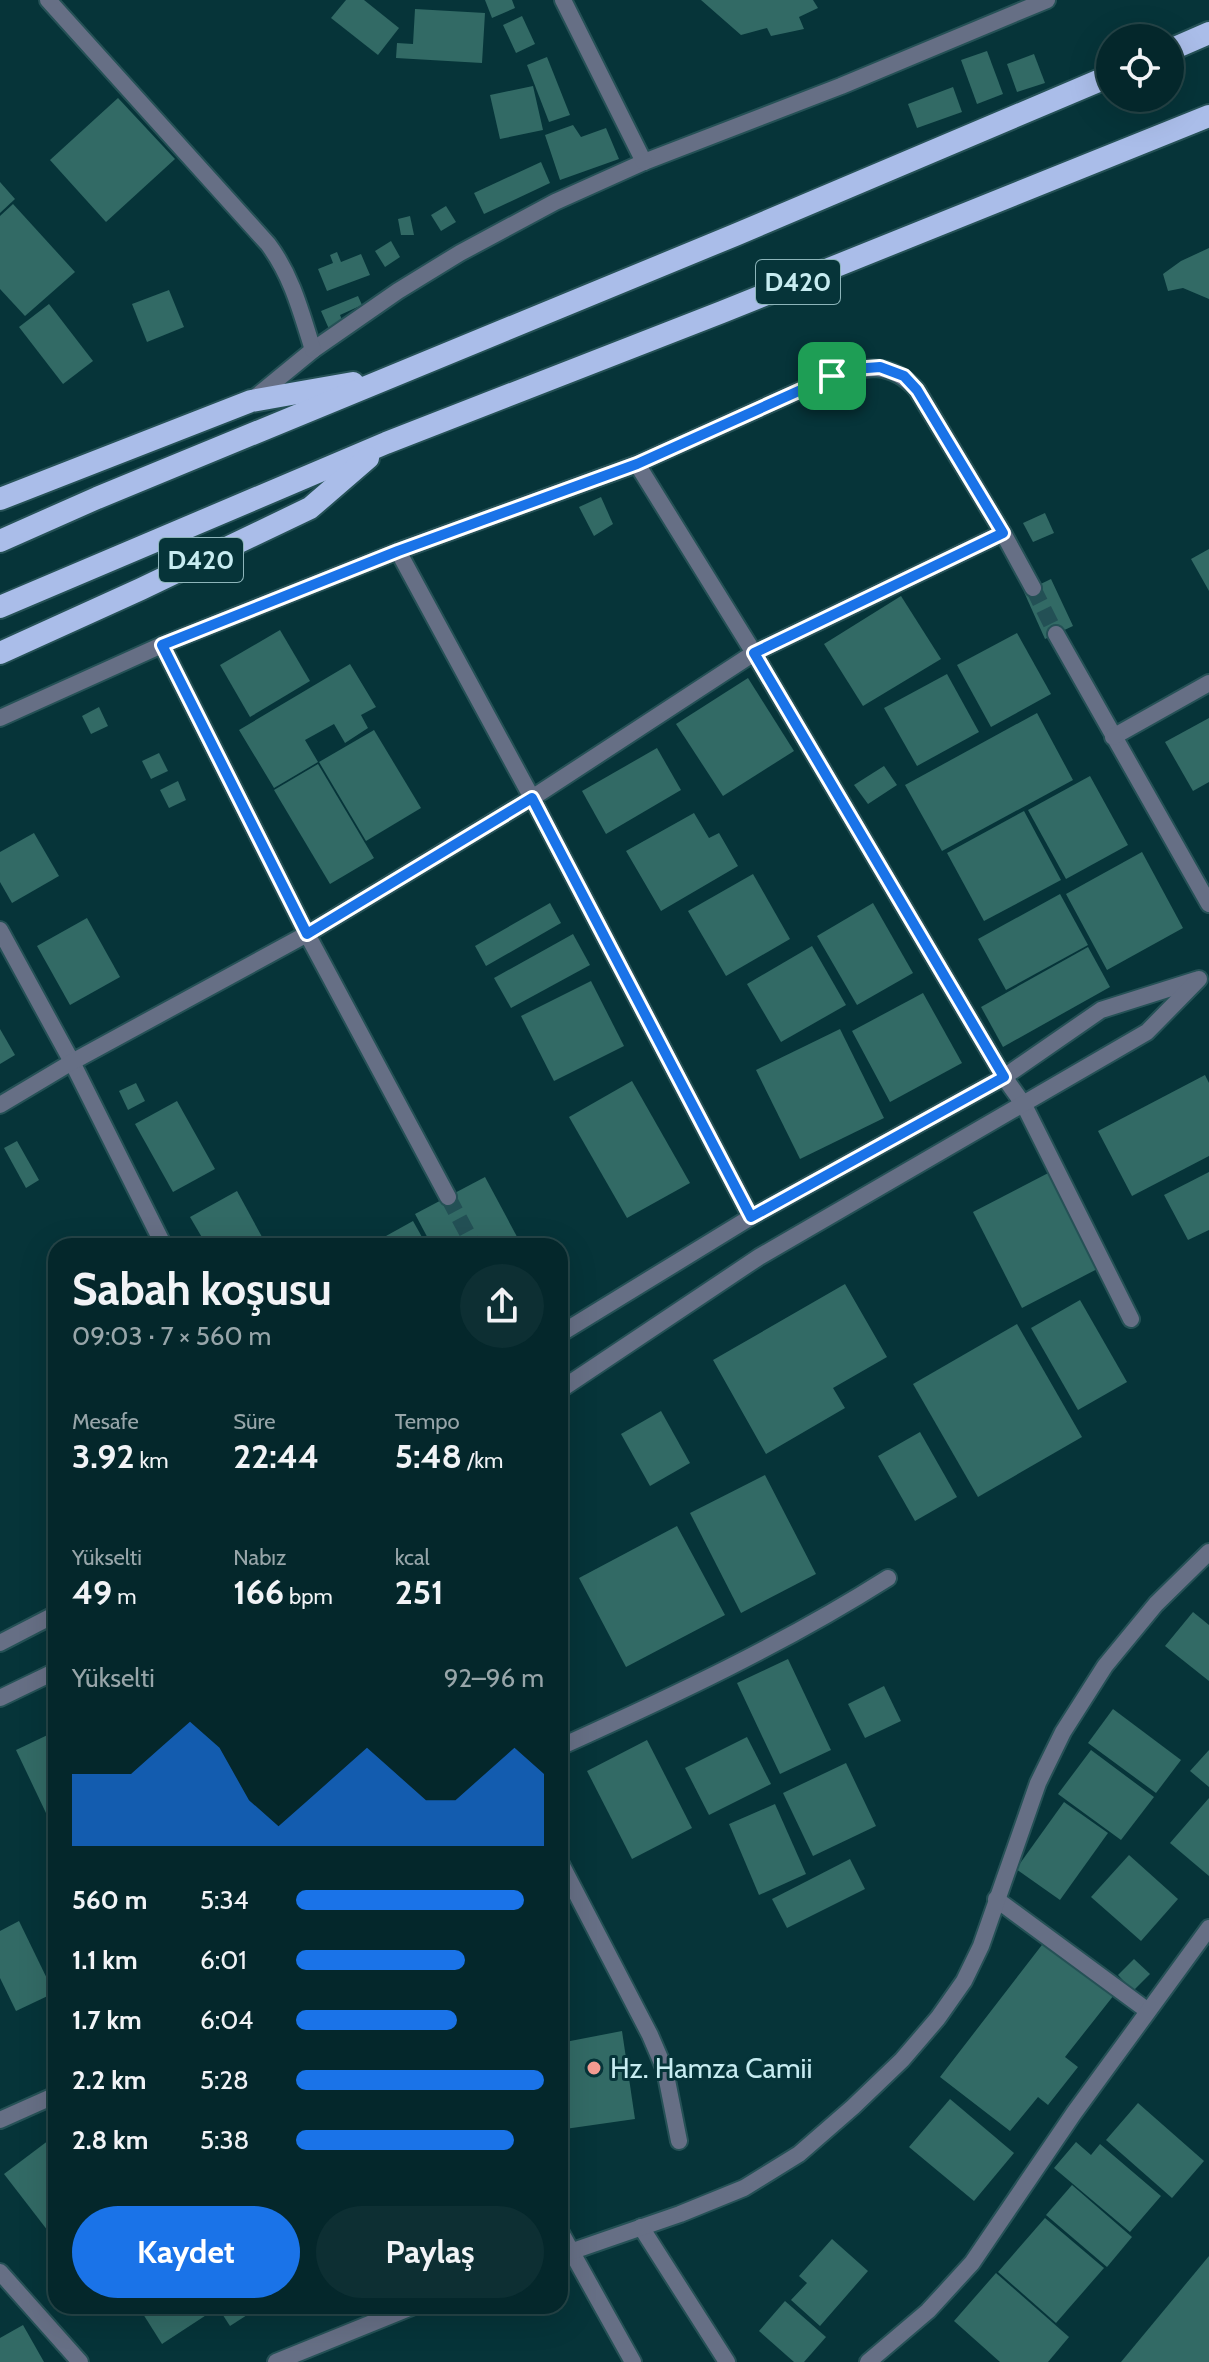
<!DOCTYPE html>
<html lang="tr">
<meta charset="utf-8">
<style>
body{margin:0;font-family:Cabin,sans-serif;background:#0d2f33;color:#f1f3f6;height:100vh;display:flex;flex-direction:column;font-size:30px;white-space:nowrap}
*{box-sizing:border-box;margin:0}
p{font-size:26px;color:#97a5a9}
.icon{flex:none;width:44px;height:44px;fill:none;stroke:currentColor;stroke-width:2;stroke-linecap:round;stroke-linejoin:round}
.map{position:relative;flex:1;overflow:hidden}
.side{position:absolute;left:48px;top:1238px;width:520px;height:1076px;display:flex;flex-direction:column;background:#04272b;border-radius:24px;box-shadow:0 8px 32px #0002,0 0 0 2px #254447}
.side>*{flex:none}
.controls{position:absolute;left:1096px;top:24px;display:grid;gap:16px}
.controls a{display:grid;place-items:center;width:88px;height:88px;border-radius:50%;background:#04272b;box-shadow:0 8px 32px #0002,0 0 0 2px #254447;font-size:40px}
.pin{position:absolute;display:grid;place-items:center;width:68px;height:68px;color:#fff;margin:-34px;border-radius:16px;box-shadow:0 4px 12px #0006}
.round{display:grid;place-items:center;flex:none;width:84px;height:84px;border-radius:42px;background:#0d2f33}
.summary{display:flex;align-items:center;justify-content:space-between;height:136px;padding:0 24px}
h1{font-size:44px;font-weight:700;line-height:60px}
.figures{display:grid;grid-template-columns:repeat(3,1fr);gap:12px;height:136px;padding:8px 24px}
.figures div{display:grid;align-content:center}
.figures b{font-size:34px;font-weight:700}
.figures small{font-size:22px;font-weight:400}
.figures p{font-size:22px}
.chart{height:224px;padding:16px 24px}
.chart p{display:flex;justify-content:space-between}
.chart svg{width:100%;height:144px;margin-top:8px;fill:#1a73e8;opacity:.7}
.button{display:flex;gap:16px;margin-top:auto;padding:16px 24px}
.button a{flex:1;height:92px;border-radius:48px;background:#1a73e8;color:#fff;font-size:32px;font-weight:700;line-height:92px;text-align:center}
.button a+a{background:#0d2f33;color:#f1f3f6}
ul{padding:0 24px;list-style:none;font-size:26px}
li{display:grid;grid-template-columns:128px 96px 1fr;align-items:center;height:60px}
li i{height:20px;border-radius:10px;background:#1a73e8}
.map>svg:first-child{display:block}
.building{fill:#326a65}
.lines{fill:none;stroke-linecap:round;stroke-linejoin:round}
.minor-tunnel{stroke:#235055;stroke-width:16;stroke-dasharray:16 8;stroke-linecap:butt}
.service-casing{stroke:#255156;stroke-width:20}
.minor-casing{stroke:#255156;stroke-width:20}
.tertiary-casing{stroke:#255156;stroke-width:20}
.trunk-casing{stroke:#255156;stroke-width:26}
.service{stroke:#666f85;stroke-width:16}
.minor{stroke:#666f85;stroke-width:16}
.tertiary{stroke:#666f85;stroke-width:16}
.trunk{stroke:#aabde9;stroke-width:22}
.route-casing{stroke:#fff;stroke-width:16}
.route{stroke:#1a73e8;stroke-width:10}
.poi-dot{fill:#f59c92;stroke:#063439;stroke-width:3}
.labels{text-anchor:middle;dominant-baseline:central;stroke-width:6;stroke-linejoin:round;paint-order:stroke}
.shield{fill:#063439;stroke:#8db5ba;stroke-width:2}
.shield-label{font-size:26px;font-weight:bold;fill:#c7ecf1}
.poi-label{font-size:28px;fill:#c7ecf1;stroke:#063439;text-anchor:start}
</style>
<div class="map">
<svg width="1209" height="2362" viewBox="0 0 1209 2362">
<rect width="100%" height="100%" fill="#063439"/>
<g class="building">
<path d="M346,0H364L399,28L378,55L331,18Z"/>
<path d="M485,0H512L515,8L492,18Z"/>
<path d="M701,0H813L818,8L799,17L804,29L771,36L767,28L741,35Z"/>
<path d="M415,9L485,13L482,63L396,58L397,43L413,44Z"/>
<path d="M522,16L535,44L516,53L503,25Z"/>
<path d="M987,51L1003,94L977,104L961,60Z"/>
<path d="M1034,54L1045,83L1017,92L1007,64Z"/>
<path d="M547,57L570,115L549,122L527,65Z"/>
<path d="M533,86L543,130L500,139L490,95Z"/>
<path d="M953,87L962,112L917,128L908,104Z"/>
<path d="M118,98L175,159L106,222L50,160Z"/>
<path d="M573,125L581,137L606,128L619,159L560,180L545,135Z"/>
<path d="M541,162L550,183L484,214L474,193Z"/>
<path d="M0,182L15,199L0,213Z"/>
<path d="M13,204L75,272L25,316L0,289V216Z"/>
<path d="M446,206L456,222L441,231L431,215Z"/>
<path d="M410,216L414,235H401L398,219Z"/>
<path d="M391,241L400,257L385,267L375,251Z"/>
<path d="M1209,248V299L1183,288L1168,291L1163,274L1181,261Z"/>
<path d="M337,252L341,262L361,254L370,275L327,291L318,269L333,263L330,255Z"/>
<path d="M169,290L184,327L147,342L132,304Z"/>
<path d="M358,296L362,305L340,315L343,322L329,329L321,311Z"/>
<path d="M49,304L93,361L63,384L19,327Z"/>
<path d="M601,497L613,524L594,536L579,507Z"/>
<path d="M1045,513L1054,533L1033,542L1023,523Z"/>
<path d="M1209,549V591L1191,559Z"/>
<path d="M1051,579L1073,626L1045,639L1024,592Z"/>
<path d="M901,596L941,659L863,706L824,644Z"/>
<path d="M280,630L310,681L250,717L220,665Z"/>
<path d="M1017,633L1051,694L991,727L957,665Z"/>
<path d="M350,664L376,707L361,715L368,728L345,743L334,724L305,740L318,762L274,788L239,730Z"/>
<path d="M947,674L979,732L917,766L884,708Z"/>
<path d="M748,678L794,751L723,796L676,724Z"/>
<path d="M99,707L108,726L91,734L82,716Z"/>
<path d="M1037,713L1073,780L942,851L905,785Z"/>
<path d="M1209,718V782L1193,791L1165,742Z"/>
<path d="M374,730L421,808L366,841L319,762Z"/>
<path d="M657,748L681,790L606,834L582,791Z"/>
<path d="M159,753L168,771L151,779L142,761Z"/>
<path d="M318,764L374,858L330,884L274,790Z"/>
<path d="M884,766L897,785L868,804L854,785Z"/>
<path d="M1090,776L1128,845L1066,879L1028,810Z"/>
<path d="M178,781L186,800L169,808L160,790Z"/>
<path d="M1024,811L1061,880L984,921L947,853Z"/>
<path d="M694,813L709,838L719,833L738,866L661,911L626,851Z"/>
<path d="M34,833L59,876L12,903L0,882V852Z"/>
<path d="M1142,852L1183,928L1107,970L1066,894Z"/>
<path d="M753,874L790,939L726,976L688,911Z"/>
<path d="M1060,894L1088,945L1006,990L978,939Z"/>
<path d="M550,903L561,923L486,966L475,946Z"/>
<path d="M873,903L913,973L857,1005L817,936Z"/>
<path d="M87,918L120,977L70,1005L37,946Z"/>
<path d="M573,934L590,965L511,1008L494,978Z"/>
<path d="M812,946L846,1005L781,1042L747,984Z"/>
<path d="M1088,947L1110,987L1003,1047L981,1007Z"/>
<path d="M591,981L624,1046L554,1081L521,1016Z"/>
<path d="M923,993L962,1063L890,1102L852,1031Z"/>
<path d="M0,1029L15,1055L0,1064Z"/>
<path d="M840,1029L884,1118L800,1159L756,1070Z"/>
<path d="M1205,1075L1209,1083V1156L1132,1196L1098,1131Z"/>
<path d="M632,1081L690,1183L627,1218L569,1117Z"/>
<path d="M136,1083L145,1101L128,1110L119,1091Z"/>
<path d="M177,1101L215,1169L173,1192L135,1124Z"/>
<path d="M17,1141L39,1180L26,1188L4,1148Z"/>
<path d="M1054,1170L1103,1266L1022,1308L973,1212Z"/>
<path d="M1209,1172V1230L1188,1240L1164,1195Z"/>
<path d="M485,1177L522,1246H432L415,1214Z"/>
<path d="M237,1191L267,1246H207L190,1217Z"/>
<path d="M413,1221L427,1246H368Z"/>
<path d="M845,1284L887,1357L833,1388L845,1408L766,1454L713,1360Z"/>
<path d="M1080,1300L1127,1382L1078,1410L1031,1328Z"/>
<path d="M1017,1324L1082,1437L978,1497L913,1384Z"/>
<path d="M661,1411L690,1463L650,1486L621,1434Z"/>
<path d="M920,1432L957,1497L915,1521L878,1456Z"/>
<path d="M765,1475L816,1574L741,1613L690,1513Z"/>
<path d="M677,1526L725,1615L626,1667L579,1578Z"/>
<path d="M1193,1612L1209,1625V1681L1165,1646Z"/>
<path d="M788,1659L831,1750L780,1774L737,1683Z"/>
<path d="M884,1686L901,1721L865,1738L848,1704Z"/>
<path d="M1113,1709L1181,1760L1156,1793L1088,1743Z"/>
<path d="M56,1731V1834L16,1750Z"/>
<path d="M747,1737L771,1784L709,1815L685,1768Z"/>
<path d="M647,1740L692,1828L632,1859L587,1771Z"/>
<path d="M1091,1750L1154,1797L1121,1840L1058,1794Z"/>
<path d="M1209,1750V1787L1190,1771Z"/>
<path d="M846,1763L876,1826L813,1856L783,1793Z"/>
<path d="M1209,1798V1876L1170,1843Z"/>
<path d="M1064,1802L1108,1833L1060,1900L1016,1869Z"/>
<path d="M775,1804L806,1874L759,1895L729,1824Z"/>
<path d="M1129,1855L1178,1899L1141,1941L1091,1897Z"/>
<path d="M850,1859L865,1889L787,1928L772,1899Z"/>
<path d="M19,1921L54,1993L16,2011L0,1978V1931Z"/>
<path d="M1045,1941L1114,1995L1065,2057L1078,2067L1048,2105L1038,2097L1010,2131L940,2077Z"/>
<path d="M1134,1959L1150,1974L1133,1991L1118,1975Z"/>
<path d="M622,2031L635,2119L565,2129L560,2094V2043Z"/>
<path d="M950,2099L1014,2153L974,2201L909,2147Z"/>
<path d="M1138,2103L1204,2161L1172,2198L1106,2140Z"/>
<path d="M53,2137L56,2140V2225L48,2231L4,2174Z"/>
<path d="M1076,2142L1091,2155L1100,2144L1161,2196L1130,2232L1054,2168Z"/>
<path d="M1072,2185L1132,2237L1107,2267L1046,2215Z"/>
<path d="M1045,2218L1104,2268L1056,2323L998,2272Z"/>
<path d="M832,2239L868,2271L820,2326L791,2300L807,2283L799,2276Z"/>
<path d="M1209,2256V2362H1121Z"/>
<path d="M996,2273L1069,2337L1048,2362H1000L954,2321Z"/>
<path d="M785,2301L826,2337L804,2362H794L759,2331Z"/>
<path d="M138,2306H211L214,2310L162,2344Z"/>
<path d="M217,2306H261L230,2326Z"/>
<path d="M23,2325L44,2362H0V2338Z"/>
</g>
<g class="lines">
<g class="minor-tunnel">
<path d="M1033,588L1056,634"/>
<path d="M448,1197L474,1246"/>
</g>
<defs>
<path id="service" d="M252,400L313,350L398,291L460,253L555,202L644,162L841,86L1047,0"/>
<g id="minor">
<path d="M48,0L268,244C292,276 301,312 313,350"/>
<path d="M563,0L644,162"/>
<path d="M637,464L754,653L1004,1077L1024,1105L1131,1319"/>
<path d="M398,551L532,798L751,1217"/>
<path d="M1056,634L1209,904"/>
<path d="M162,645L307,934L448,1197"/>
<path d="M0,718L162,645L398,551L637,464L832,376C865,366 891,361 917,390L1003,533L1033,588"/>
<path d="M1113,737L1209,683"/>
<path d="M0,930L72,1062L164,1246"/>
<path d="M0,1105L72,1062L307,934L532,798L754,653L1003,533"/>
<path d="M560,1747C673,1696 784,1644 888,1578"/>
<path d="M560,1862L650,2035L665,2070L679,2141"/>
<path d="M996,1899L1148,2011"/>
<path d="M0,2120L56,2095"/>
<path d="M641,2227L727,2362"/>
<path d="M560,2231L633,2362"/>
<path d="M570,2252L680,2214L744,2188L799,2154L853,2107L902,2060L938,2018L964,1981L981,1946L1038,1783L1063,1732L1105,1666L1156,1604L1209,1552"/>
<path d="M0,2272L80,2362"/>
<path d="M276,2362L414,2306"/>
<path d="M868,2362L928,2311L972,2263L1074,2113L1209,1928"/>
</g>
<g id="tertiary">
<path d="M560,1334L751,1217L1004,1077L1101,1010L1196,980"/>
<path d="M560,1390L759,1257L1147,1032L1199,979"/>
<path d="M0,1643L56,1614"/>
<path d="M0,1698L56,1671"/>
</g>
<g id="trunk">
<path d="M1170,50L1209,33"/>
<path d="M0,499L251,401L353,383"/>
<path d="M0,541L97,498L735,235L1110,76"/>
<path d="M0,607L386,443L722,312L1209,116"/>
<path d="M0,653L141,589L310,508L368,458"/>
</g>
</defs>
<use href="#service" class="service-casing"/>
<use href="#minor" class="minor-casing"/>
<use href="#tertiary" class="tertiary-casing"/>
<use href="#trunk" class="trunk-casing"/>
<use href="#service" class="service"/>
<use href="#minor" class="minor"/>
<use href="#tertiary" class="tertiary"/>
<use href="#trunk" class="trunk"/>
</g>
<g class="lines">
<defs>
<path id="route" d="M880,367L904,376L917,390L1003,533L754,653L1004,1077L751,1217L532,798L307,934L162,645L398,551L637,464L832,376L854,369Z"/>
</defs>
<use href="#route" class="route-casing"/>
<use href="#route" class="route"/>
</g>
<circle class="poi-dot" cx="594" cy="2068" r="8"/>
<g class="labels">
<g class="shield">
<rect x="756" y="260" width="84" height="44" rx="6"/>
<rect x="159" y="538" width="84" height="44" rx="6"/>
</g>
<g class="shield-label">
<text x="798" y="282">D420</text>
<text x="201" y="560">D420</text>
</g>
<g class="poi-label">
<text x="610" y="2068">Hz. Hamza Camii</text>
</g>
</g>
</svg>
<div class="controls">
<a><svg class="icon" aria-label="locate" viewBox="0 0 24 24"><circle cx="12" cy="12" r="6"/><path d="M12 2v4M12 18v4M2 12h4M18 12h4"/></svg></a>
</div>
<div class="pin" style="left:832px;top:376px;background:#1e9e55"><svg class="icon" aria-label="arrive" viewBox="0 0 24 24"><path d="M6 21V4h12l-3 4 3 4H6"/></svg></div>
<section class="side">
<div class="summary"><div><h1>Sabah koşusu</h1><p>09:03 · 7 × 560 m</p></div><a class="round"><svg class="icon" aria-label="share" viewBox="0 0 24 24"><path d="M12 15V3M7 8l5-5 5 5M5 13v7h14v-7"/></svg></a></div>
<div class="figures">
<div><p>Mesafe</p><b>3.92<small> km</small></b></div>
<div><p>Süre</p><b>22:44</b></div>
<div><p>Tempo</p><b>5:48<small> /km</small></b></div>
</div>
<div class="figures">
<div><p>Yükselti</p><b>49<small> m</small></b></div>
<div><p>Nabız</p><b>166<small> bpm</small></b></div>
<div><p>kcal</p><b>251</b></div>
</div>
<div class="chart"><p><span>Yükselti</span>92–96 m</p>
<svg viewBox="0 0 160 44" preserveAspectRatio="none"><path d="M0 44V22L10 22L20 22L30 14L40 6L50 14L60 30L70 38L80 30L90 22L100 14L110 22L120 30L130 30L140 22L150 14L160 22V44z"/></svg>
</div>
<ul>
<li><b>560 m</b>5:34<i style="width:92%"></i></li>
<li><b>1.1 km</b>6:01<i style="width:68%"></i></li>
<li><b>1.7 km</b>6:04<i style="width:65%"></i></li>
<li><b>2.2 km</b>5:28<i style="width:100%"></i></li>
<li><b>2.8 km</b>5:38<i style="width:88%"></i></li>
</ul>
<div class="button"><a>Kaydet</a><a>Paylaş</a></div>
</section>
</div>
